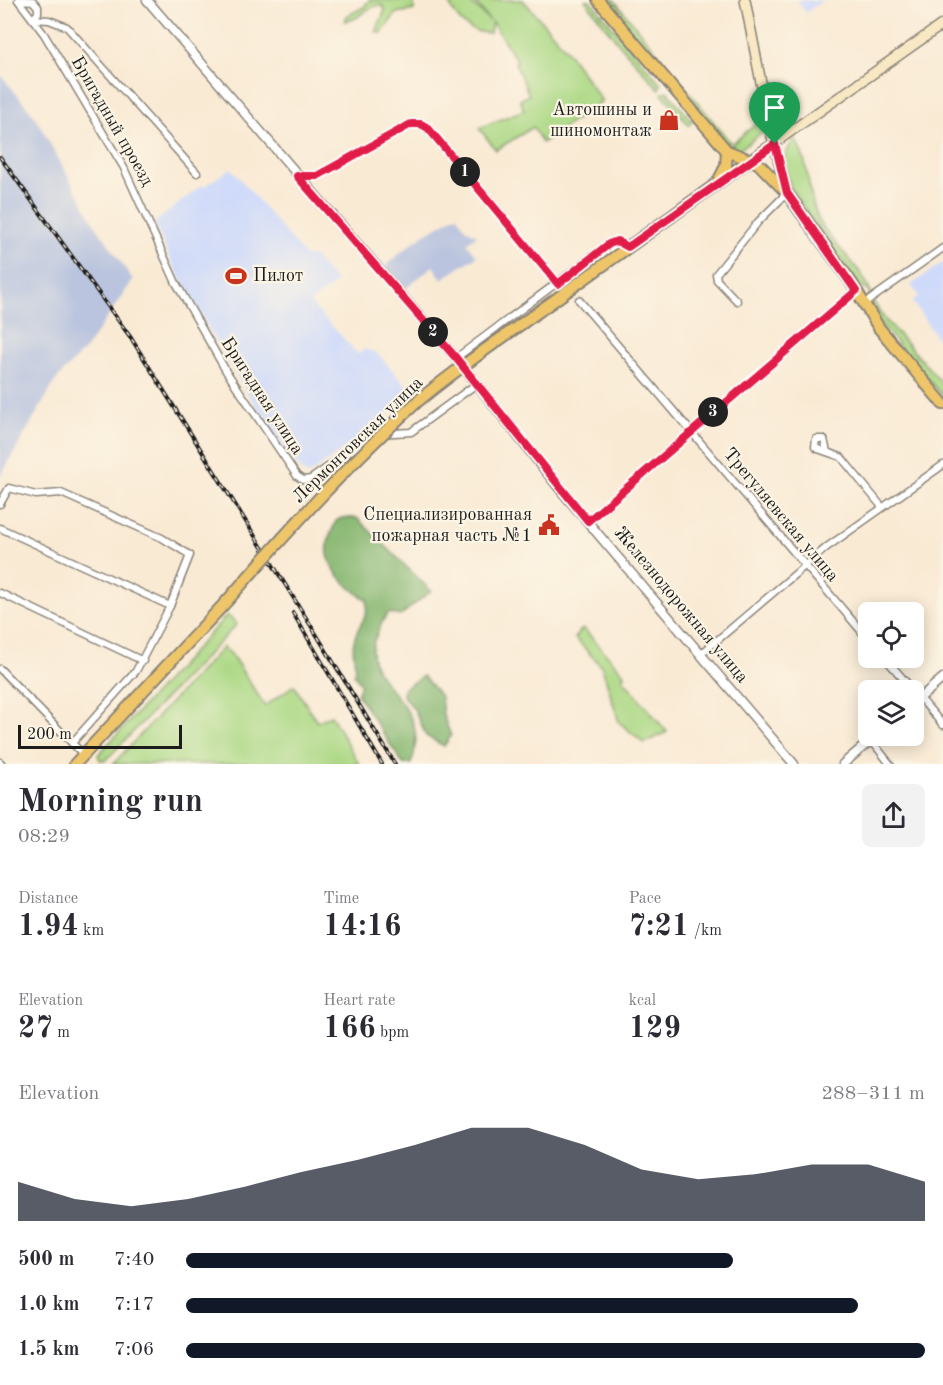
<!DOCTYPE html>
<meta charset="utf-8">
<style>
body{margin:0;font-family:"Old Standard TT",serif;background:#f2f2f3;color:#2b2b33;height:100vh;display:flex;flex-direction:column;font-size:22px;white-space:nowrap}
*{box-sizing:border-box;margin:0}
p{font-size:20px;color:#7c7c81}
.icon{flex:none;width:33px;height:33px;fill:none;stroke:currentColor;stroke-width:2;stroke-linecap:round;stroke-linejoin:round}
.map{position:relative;height:764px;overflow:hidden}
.sheet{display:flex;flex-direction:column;background:#fff;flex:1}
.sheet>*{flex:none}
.tools{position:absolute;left:858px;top:602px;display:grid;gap:12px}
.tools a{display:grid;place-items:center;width:66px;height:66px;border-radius:9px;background:#fff;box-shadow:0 3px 15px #0003;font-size:30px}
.scale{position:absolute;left:18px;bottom:15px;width:164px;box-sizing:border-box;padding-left:6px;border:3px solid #1c1c1c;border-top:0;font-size:16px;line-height:21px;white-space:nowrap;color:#1c1c1c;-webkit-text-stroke:4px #fcf5e5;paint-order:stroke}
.pin{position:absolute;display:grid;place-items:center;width:51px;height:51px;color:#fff;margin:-62px -26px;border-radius:50% 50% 50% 0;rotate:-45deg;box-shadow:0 0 6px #0007}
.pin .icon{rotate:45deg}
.km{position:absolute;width:30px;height:30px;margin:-15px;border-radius:50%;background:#222;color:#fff;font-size:16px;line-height:30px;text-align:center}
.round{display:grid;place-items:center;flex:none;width:63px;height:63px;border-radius:9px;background:#f2f2f3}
.summary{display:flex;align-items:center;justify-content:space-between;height:102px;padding:0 18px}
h1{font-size:33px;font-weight:600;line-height:45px}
.stats{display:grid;grid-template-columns:repeat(3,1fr);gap:9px;height:102px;padding:6px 18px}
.stats div{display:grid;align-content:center}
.stats b{font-size:30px;font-weight:600}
.stats small{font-size:16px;font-weight:400}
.stats p{font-size:16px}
.chart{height:168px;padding:12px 18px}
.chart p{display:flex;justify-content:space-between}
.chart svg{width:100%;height:108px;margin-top:6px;fill:#111827;opacity:.7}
ul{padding:0 18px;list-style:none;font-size:20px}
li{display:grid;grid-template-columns:96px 72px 1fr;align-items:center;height:45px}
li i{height:15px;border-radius:8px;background:#111827}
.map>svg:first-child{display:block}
.built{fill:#cfdafa}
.industrial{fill:#bac4de}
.green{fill:#abd884;stroke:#647a50;stroke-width:1.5}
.forest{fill:#88b872;stroke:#526a47;stroke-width:1.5}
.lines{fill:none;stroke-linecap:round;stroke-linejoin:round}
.minor-casing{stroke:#8a8378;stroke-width:9}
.tertiary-casing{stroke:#8a8378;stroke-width:11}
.secondary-casing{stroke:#8a8378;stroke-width:12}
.primary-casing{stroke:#8a8378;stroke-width:14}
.minor{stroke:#fff;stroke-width:6}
.tertiary{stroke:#fff;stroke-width:8}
.secondary{stroke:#f8e8c3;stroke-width:9}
.primary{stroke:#eec569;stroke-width:10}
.rail-casing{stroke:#1c1c1c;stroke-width:4}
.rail{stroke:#fcf5e5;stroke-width:1.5;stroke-dasharray:4.5;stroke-linecap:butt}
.primary-bridge-casing{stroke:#8a8378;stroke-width:14;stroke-linecap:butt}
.primary-bridge{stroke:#eec569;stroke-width:10}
.route-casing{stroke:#fff;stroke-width:12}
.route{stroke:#e11d48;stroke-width:8}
.labels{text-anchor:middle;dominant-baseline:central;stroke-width:4.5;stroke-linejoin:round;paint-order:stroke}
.poi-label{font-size:18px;fill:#1c1c1c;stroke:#fcf5e5;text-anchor:end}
.street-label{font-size:18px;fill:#1c1c1c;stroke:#fcf5e5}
</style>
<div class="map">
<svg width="943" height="764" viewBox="0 0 943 764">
<rect width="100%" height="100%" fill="#fcf5e5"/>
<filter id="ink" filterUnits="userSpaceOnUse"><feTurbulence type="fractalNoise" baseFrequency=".0167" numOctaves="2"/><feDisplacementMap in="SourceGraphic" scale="12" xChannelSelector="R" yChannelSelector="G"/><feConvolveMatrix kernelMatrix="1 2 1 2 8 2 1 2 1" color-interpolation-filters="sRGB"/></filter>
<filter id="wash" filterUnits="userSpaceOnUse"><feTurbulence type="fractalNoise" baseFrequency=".008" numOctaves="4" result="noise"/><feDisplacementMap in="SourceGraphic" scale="24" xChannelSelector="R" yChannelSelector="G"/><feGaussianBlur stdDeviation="1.35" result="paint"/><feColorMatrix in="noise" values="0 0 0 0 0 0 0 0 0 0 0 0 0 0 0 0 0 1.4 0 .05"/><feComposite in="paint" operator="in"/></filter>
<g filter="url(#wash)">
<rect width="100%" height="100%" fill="#f9ead4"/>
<g class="built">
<path d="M797,0H823L806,13Z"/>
<path d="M231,168L305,256H313L337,282L310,303L358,354L365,349L377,353L412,392L355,441L309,475L302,472L277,440L225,357L173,265L154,223L202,185L204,187Z"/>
<path d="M943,262V347L912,301L919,296L911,285Z"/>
</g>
<g class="industrial">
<path d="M0,74L34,115L95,224L133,280L86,348L56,380L0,477Z"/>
<path d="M457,215L466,229L477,235L467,243L477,256L442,279L433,266L405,289L386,265L416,240Z"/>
</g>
<g class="green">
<path d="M369,0H414V10L396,13L382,33L376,32L385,10L382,5C364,6 362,20 345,21L347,16L364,7Z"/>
<path d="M448,0H468L490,21L473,0H523L565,48L602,101L542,143L533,127L496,150L479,128L524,110L520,100L529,95L515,63L517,61L492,22L490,33C468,33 455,19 448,0Z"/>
<path d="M585,0H590L661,84L659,89L619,44Z"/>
<path d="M602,0H614L730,142L726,145Z"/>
<path d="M667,91L692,121L689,125L662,93Z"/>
<path d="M761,120L763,132L739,150L728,147Z"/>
<path d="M794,138C811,162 806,192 818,218C831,245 862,265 871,294L859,284L792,191L782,161Z"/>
<path d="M873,301L883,317L943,384V397L878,321L870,306Z"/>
<path d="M227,615L237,624L106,760H100L98,755Z"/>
<path d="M584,629L624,674L623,679L667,732L644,743L619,722L602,667L575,638L581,630Z"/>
<path d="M223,647L231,654L265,706L294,685L317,722L331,715L359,764H113Z"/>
</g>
<g class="forest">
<path d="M341,518H357L431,591L400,616L389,613C382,619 382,624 378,632C356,670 402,691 413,723C418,737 416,750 411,764H403L357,694L361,684L354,674C357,662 351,652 354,641C358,623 369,619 367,600C350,589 324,568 328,544C329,536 333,528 336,521Z"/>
<path d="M423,676L441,697L443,715L451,736L444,746L426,736L414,709L403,696L404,688Z"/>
</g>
</g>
<g filter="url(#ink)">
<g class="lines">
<defs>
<g id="minor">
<path d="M18,0L44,34L124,168L176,283L226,371L297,476L303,480L311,479L370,437L377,434L411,432L475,385"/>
<path d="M19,0L33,1L38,7V13L33,19"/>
<path d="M33,19L49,20L67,27L197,173"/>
<path d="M298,176H317L411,124H421L428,128L558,284"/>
<path d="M579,300L868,639"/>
<path d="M737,301L717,280L716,274L758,222L787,193"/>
<path d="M864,304L943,248"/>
<path d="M456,358L609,244L617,241L628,247"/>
<path d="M827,452L824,439H816L815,447L818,449L841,457L882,507"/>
<path d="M0,504L9,488L36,495L61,493L162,538L190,555L170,606L136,671L72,743L84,755"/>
<path d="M588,521L856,291"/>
<path d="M0,528L170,606"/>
<path d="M0,593L143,661"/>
<path d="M701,654L827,547L943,465"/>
<path d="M884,657L913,690"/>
<path d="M0,669L72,743"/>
<path d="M914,691L943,725"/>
<path d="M871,740L890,764"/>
<path d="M0,762L2,764"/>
</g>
<g id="tertiary">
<path d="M147,0L456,358L563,493L794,764"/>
<path d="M914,703L943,678"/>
<path d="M843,764L877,735"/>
</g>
<g id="secondary">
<path d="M745,0L770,129L787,193"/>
<path d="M750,160L943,24"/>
</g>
<g id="primary">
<path d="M598,0L727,151L758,163L787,193L851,282L879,328L943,404"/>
<path d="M718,182L726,166L727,151"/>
<path d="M524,322L750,160"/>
<path d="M75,764L227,601"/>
</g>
</defs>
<use href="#minor" class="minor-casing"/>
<use href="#tertiary" class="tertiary-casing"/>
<use href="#secondary" class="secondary-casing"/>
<use href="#primary" class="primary-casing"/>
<use href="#minor" class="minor"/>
<use href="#tertiary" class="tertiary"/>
<use href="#secondary" class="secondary"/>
<use href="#primary" class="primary"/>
<defs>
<g id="rail">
<path d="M0,157L131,338L318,637L395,764"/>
<path d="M293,613L382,764"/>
</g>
</defs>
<use href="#rail" class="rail-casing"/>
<use href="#rail" class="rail"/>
<defs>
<path id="primary-bridge" d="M227,601C287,532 349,463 417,402C451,373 488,348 524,322"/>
</defs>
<use href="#primary-bridge" class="primary-bridge-casing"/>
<use href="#primary-bridge" class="primary-bridge"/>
</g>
</g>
<g class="lines" filter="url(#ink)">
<defs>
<path id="route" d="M411,124H421L428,128L558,284L609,244L617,241L628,247L775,144L787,193L856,291L588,521L456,358L297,176H317Z"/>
</defs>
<use href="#route" class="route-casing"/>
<use href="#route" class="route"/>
</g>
<defs>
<symbol id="shop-bare" viewBox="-9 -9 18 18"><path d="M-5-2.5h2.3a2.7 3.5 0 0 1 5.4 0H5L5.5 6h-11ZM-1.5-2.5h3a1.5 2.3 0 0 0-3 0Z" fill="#c8321e" stroke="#fcf5e5" stroke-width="2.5" paint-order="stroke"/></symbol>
<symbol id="stadium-bare" viewBox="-9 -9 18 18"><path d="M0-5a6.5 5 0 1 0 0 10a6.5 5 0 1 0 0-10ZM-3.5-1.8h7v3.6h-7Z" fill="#c8321e" stroke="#fcf5e5" stroke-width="2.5" paint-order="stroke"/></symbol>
<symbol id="civic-bare" viewBox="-9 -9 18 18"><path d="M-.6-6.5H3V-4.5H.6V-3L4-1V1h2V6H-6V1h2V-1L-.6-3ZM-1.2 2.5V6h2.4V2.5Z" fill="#c8321e" stroke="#fcf5e5" stroke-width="2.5" paint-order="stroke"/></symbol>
</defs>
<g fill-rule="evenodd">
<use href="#shop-bare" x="654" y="105" width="30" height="30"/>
<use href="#stadium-bare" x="221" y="261" width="30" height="30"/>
<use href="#civic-bare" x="534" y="510" width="30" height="30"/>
</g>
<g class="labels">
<g class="poi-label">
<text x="652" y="110">Автошины и<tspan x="652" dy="21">шиномонтаж</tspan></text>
<text x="253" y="276" text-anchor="start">Пилот</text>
<text x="532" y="515">Специализированная<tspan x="532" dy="21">пожарная часть №1</tspan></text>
</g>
<g class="street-label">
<text transform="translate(112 121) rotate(60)">Бригадный проезд</text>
<text transform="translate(262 396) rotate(57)">Бригадная улица</text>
<text transform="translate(358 440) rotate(-44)">Лермонтовская улица</text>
<text transform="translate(781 515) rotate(50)">Трегуляевская улица</text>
<text transform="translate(681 605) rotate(50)">Железнодорожная улица</text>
</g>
</g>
</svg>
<div class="tools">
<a><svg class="icon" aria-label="locate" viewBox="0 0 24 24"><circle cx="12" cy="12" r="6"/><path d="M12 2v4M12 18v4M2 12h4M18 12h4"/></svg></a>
<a><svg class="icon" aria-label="layers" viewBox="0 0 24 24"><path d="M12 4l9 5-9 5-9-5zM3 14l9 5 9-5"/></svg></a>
</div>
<div class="scale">200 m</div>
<div class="pin" style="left:775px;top:144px;background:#1e9e55"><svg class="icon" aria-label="arrive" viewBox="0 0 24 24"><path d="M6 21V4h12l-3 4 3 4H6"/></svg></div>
<b class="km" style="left:465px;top:172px">1</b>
<b class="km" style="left:433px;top:332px">2</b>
<b class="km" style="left:713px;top:412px">3</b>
</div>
<section class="sheet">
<div class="summary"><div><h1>Morning run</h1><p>08:29</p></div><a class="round"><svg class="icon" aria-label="share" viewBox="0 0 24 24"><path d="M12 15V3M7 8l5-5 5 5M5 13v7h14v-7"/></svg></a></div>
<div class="stats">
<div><p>Distance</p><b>1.94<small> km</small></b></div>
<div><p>Time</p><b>14:16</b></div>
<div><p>Pace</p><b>7:21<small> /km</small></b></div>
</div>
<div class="stats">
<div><p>Elevation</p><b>27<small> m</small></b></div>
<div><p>Heart rate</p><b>166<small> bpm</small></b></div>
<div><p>kcal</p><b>129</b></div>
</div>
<div class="chart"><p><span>Elevation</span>288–311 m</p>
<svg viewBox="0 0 160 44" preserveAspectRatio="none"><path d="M0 44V28L10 35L20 38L30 35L40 30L50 24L60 19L70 13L80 6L90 6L100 13L110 23L120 27L130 25L140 21L150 21L160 28V44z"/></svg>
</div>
<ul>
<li><b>500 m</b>7:40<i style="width:74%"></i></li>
<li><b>1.0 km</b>7:17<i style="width:91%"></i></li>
<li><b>1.5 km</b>7:06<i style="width:100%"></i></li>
</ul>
</section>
